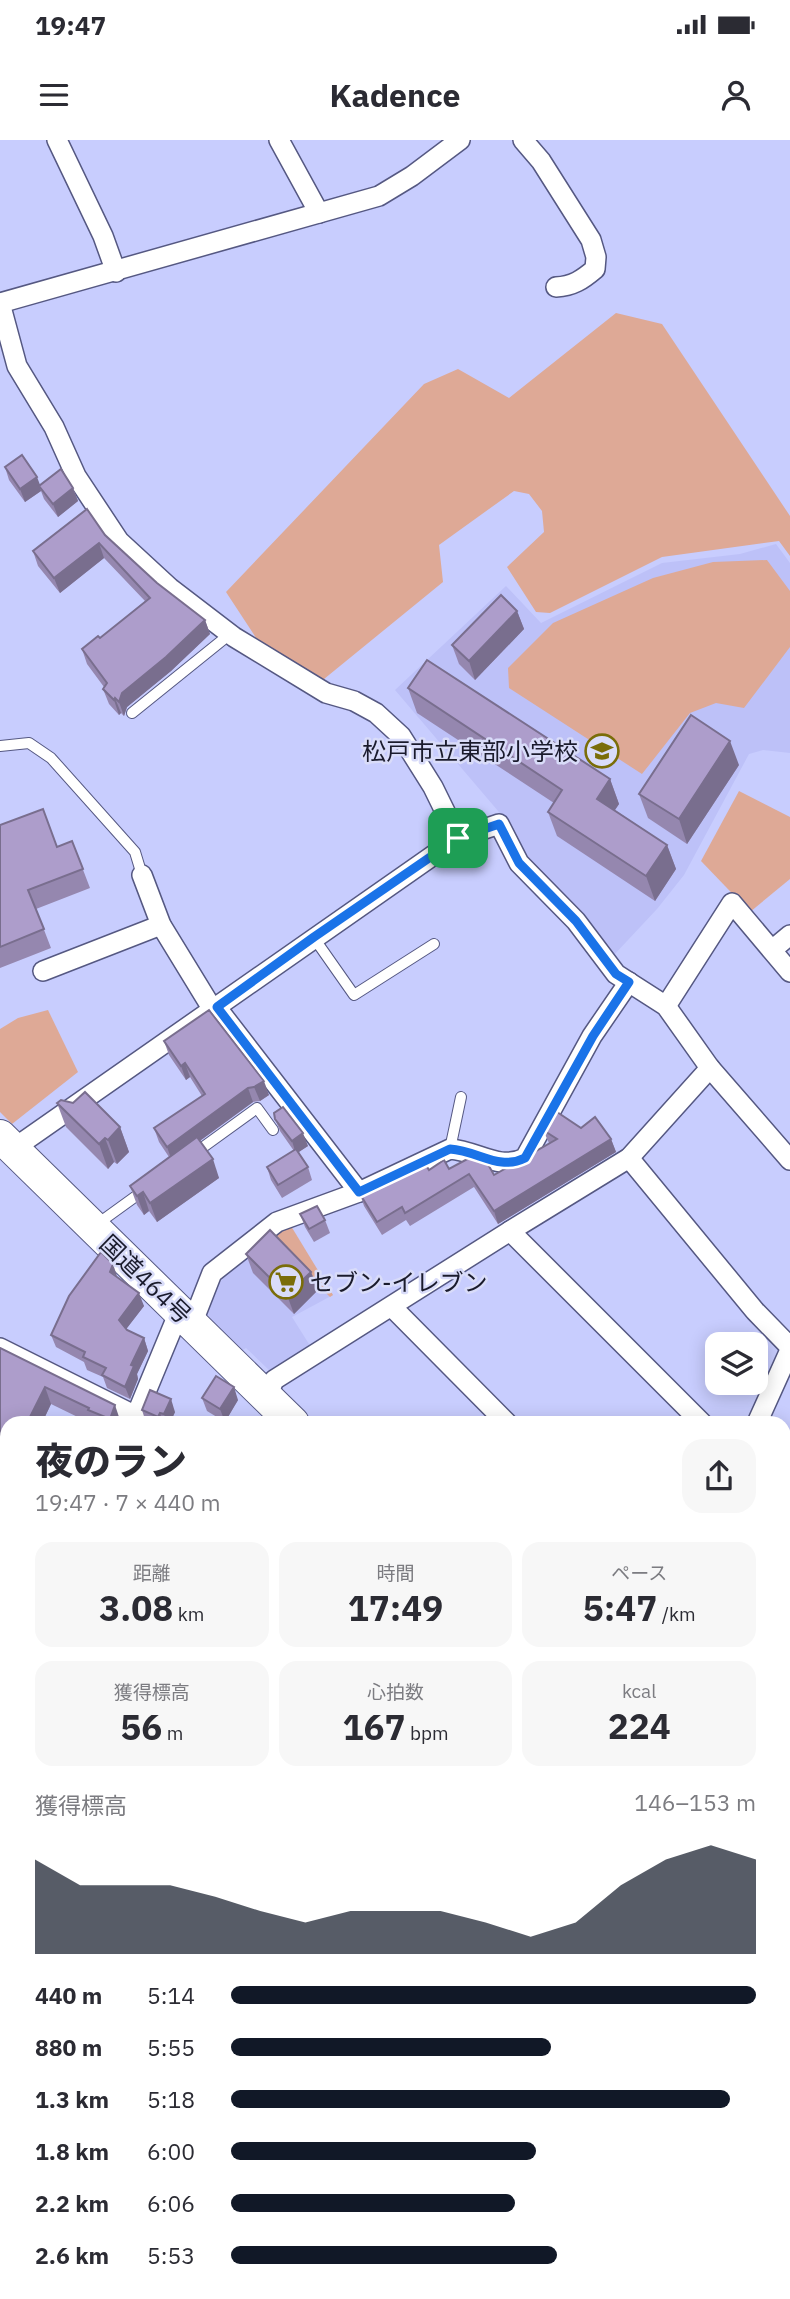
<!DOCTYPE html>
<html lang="ja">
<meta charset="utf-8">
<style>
body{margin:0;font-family:"IBM Plex Sans","Noto Sans JP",sans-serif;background:#f7f7f7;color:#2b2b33;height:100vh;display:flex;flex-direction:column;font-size:26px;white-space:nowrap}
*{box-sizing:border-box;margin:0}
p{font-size:23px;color:#7c7c81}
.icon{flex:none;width:38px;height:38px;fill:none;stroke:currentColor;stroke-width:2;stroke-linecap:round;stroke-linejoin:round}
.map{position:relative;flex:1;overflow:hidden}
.sheet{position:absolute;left:0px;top:1276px;width:791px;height:884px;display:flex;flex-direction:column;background:#fff;border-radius:21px 21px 0 0;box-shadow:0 4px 18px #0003}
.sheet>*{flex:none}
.fabs{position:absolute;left:705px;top:1192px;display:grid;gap:14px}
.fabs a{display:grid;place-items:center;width:63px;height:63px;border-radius:14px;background:#fff;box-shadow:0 4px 18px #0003;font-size:35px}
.pin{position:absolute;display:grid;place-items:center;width:60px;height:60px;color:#fff;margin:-30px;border-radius:14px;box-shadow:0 4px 10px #0006}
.round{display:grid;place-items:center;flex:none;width:74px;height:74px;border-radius:21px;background:#f7f7f7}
.summary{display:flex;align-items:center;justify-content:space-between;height:119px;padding:0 35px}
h1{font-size:38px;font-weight:800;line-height:52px}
.stats{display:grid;grid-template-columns:repeat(3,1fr);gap:10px;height:119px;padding:7px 35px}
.stats div{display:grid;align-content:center;border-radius:18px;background:#f7f7f7;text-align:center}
.stats b{font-size:35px;font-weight:800}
.stats small{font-size:19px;font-weight:400}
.stats p{font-size:19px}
.chart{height:196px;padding:14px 35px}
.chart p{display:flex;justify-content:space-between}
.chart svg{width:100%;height:126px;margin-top:7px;fill:#111827;opacity:.7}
ul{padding:0 35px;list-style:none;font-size:23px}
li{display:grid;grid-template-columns:112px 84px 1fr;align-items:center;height:52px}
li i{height:18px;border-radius:9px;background:#111827}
.status{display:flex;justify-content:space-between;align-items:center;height:49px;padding:0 35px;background:#fff;direction:ltr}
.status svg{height:19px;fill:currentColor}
header{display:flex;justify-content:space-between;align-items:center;height:91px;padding:0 35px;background:#fff;font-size:32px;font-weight:800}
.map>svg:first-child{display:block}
.built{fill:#bdc1f8}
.green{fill:#dea996}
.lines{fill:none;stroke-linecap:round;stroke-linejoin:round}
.service-casing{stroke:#555882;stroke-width:12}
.pedestrian-casing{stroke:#555882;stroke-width:17}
.minor-casing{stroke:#555882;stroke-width:22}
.secondary-casing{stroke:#555882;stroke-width:29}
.trunk-casing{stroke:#555882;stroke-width:34}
.service{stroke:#fff;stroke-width:10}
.pedestrian{stroke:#fff;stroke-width:14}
.minor{stroke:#fff;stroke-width:19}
.secondary{stroke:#fff;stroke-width:26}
.trunk{stroke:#fff;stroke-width:32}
.rail{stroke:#5c5f7c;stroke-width:5;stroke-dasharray:9 9;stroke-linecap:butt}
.wall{fill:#9587af}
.shaded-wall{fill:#796e8e}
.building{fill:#ad9dcb;stroke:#796e8e;stroke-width:2}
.route-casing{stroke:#fff;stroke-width:14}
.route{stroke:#1a73e8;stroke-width:9}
.labels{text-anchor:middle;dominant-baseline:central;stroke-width:5;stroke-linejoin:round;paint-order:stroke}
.poi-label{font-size:24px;fill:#1a1b2c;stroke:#d9dcf9;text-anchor:end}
.street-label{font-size:24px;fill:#1a1b2c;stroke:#d9dcf9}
</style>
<div class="status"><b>19:47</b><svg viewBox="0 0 49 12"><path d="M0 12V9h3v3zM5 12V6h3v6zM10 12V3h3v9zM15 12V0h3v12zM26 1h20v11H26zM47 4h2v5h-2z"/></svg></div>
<header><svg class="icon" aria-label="menu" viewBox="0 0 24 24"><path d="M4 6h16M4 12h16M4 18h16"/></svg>Kadence<svg class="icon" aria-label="person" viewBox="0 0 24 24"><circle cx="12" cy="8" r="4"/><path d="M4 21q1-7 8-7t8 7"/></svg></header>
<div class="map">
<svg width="790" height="2159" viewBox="0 0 790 2159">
<rect width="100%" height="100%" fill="#c8cdfe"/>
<g class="built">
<path d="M776,404L790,423V613L763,610L749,614L684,735L657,769L613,816L503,692L510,685L395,550L506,446L541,483L662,423L740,414Z"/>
<path d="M271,1098L333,1155L292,1177L314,1212L280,1231L269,1230L246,1208L239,1212L205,1180L209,1157L224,1137Z"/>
</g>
<g class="green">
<path d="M616,173L662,184L790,376V416L779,401L662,417L550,473L536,472L507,427L544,392L542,371L529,354L514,351L439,405L443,442L313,548L279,533L226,452L424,244L458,229L509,258Z"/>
<path d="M767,420L790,451V507L744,568L716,563L690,573L642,634L509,548L508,528L553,483L653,438L713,422Z"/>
<path d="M739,651L790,677V739L750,772L701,721Z"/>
<path d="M48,870L78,932L12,984L0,972V889L18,878Z"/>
<path d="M291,1086L333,1155L330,1157L271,1098Z"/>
</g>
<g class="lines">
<defs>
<g id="service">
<path d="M132,573L230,494"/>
<path d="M0,606L29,603L51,618L135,712L142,735"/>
<path d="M314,798L354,855L434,804"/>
<path d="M450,1009L461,957"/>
<path d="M195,1013L257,968L273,990"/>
<path d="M96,1085L143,1051"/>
</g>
<g id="pedestrian">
<path d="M784,1448H790"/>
<path d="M784,2114L790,2119"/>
</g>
<g id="minor">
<path d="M57,0L103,96L116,132"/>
<path d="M279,0L319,73"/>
<path d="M523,0L541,21L591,100L596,117L595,129C582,140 573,146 556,147"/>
<path d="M0,163L17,226L54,287L76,336L119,401L170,448L234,497L326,553L354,561L376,573L401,596L433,647L458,698"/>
<path d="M0,163L379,56L412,36L460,0"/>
<path d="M142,735L161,785L213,870"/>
<path d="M772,810L790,795"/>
<path d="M43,831L161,785"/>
<path d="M666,866L732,763L790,832"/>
<path d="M217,868L359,1052"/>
<path d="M13,1009L458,698L499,684L519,723L576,781L616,834L666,866L710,928L790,1020"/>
<path d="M629,1018L755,1171L790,1207"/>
<path d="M392,1167L507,1283"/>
<path d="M192,1184L212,1133L277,1082L359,1052L450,1009C478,1011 499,1031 525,1018L592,896L629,842"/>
<path d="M0,1208L136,1276"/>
<path d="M267,1257L274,1240L510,1091"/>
<path d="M133,1283L179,1172"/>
<path d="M702,1283L510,1091L629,1018L710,928"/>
<path d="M757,1283L790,1210"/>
<path d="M0,1391L7,1392"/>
<path d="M784,1398H790"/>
<path d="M0,1452L7,1453"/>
<path d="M784,1502L790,1506"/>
<path d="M0,1637L7,1643"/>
<path d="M784,1670L790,1663"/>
<path d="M784,1980L790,1973"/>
<path d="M448,2152L456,2159"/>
<path d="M630,2159L636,2152"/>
</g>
<g id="secondary">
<path d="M0,1954L7,1959"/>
<path d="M266,2152L275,2159"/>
</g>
<g id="trunk">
<path d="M0,996L293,1283"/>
<path d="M784,1774L790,1780"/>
</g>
</defs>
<use href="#service" class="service-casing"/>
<use href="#pedestrian" class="pedestrian-casing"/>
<use href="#minor" class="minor-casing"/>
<use href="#secondary" class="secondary-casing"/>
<use href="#trunk" class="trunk-casing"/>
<use href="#service" class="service"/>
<use href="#pedestrian" class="pedestrian"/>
<use href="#minor" class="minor"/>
<use href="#secondary" class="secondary"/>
<use href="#trunk" class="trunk"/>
<path class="rail" d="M0,1425H7"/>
</g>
<g class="wall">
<path d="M5,327L40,345L73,348L78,361L58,377L44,359L41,351L25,362L9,340Z"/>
<path d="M105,395L157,443L205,480L210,494L171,531L127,567L124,576L121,573L119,575L109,564L103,549L104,547L87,524L82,509L100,498L145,461L104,418L60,453L38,426L33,411Z"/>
<path d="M517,471L524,489L475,540L459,524L452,505Z"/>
<path d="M408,548L610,639L619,664L615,670L667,705L676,729L655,761L557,696L548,672L554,663L417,573Z"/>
<path d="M739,625L687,704L648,678L639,654Z"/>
<path d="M0,685L57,707L72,701L90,748L36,769L51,808L0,828Z"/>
<path d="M209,870L269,955L260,961L253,962L200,1001L219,1038L157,1082L149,1071L144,1075L137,1065L130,1046L169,1017L159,1002L154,988L202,956L190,937L186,940L169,915L164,901Z"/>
<path d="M57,963L120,987L129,1012L117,1024L114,1022L108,1029L66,987Z"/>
<path d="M275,979L308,1006L298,1012L308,1027L312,1040L282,1058L271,1040L267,1027L294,1011L280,991Z"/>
<path d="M581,988L611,999L616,1012L498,1084L474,1047L410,1086L406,1080L382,1095L364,1066L360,1054L405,1035L429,1030L449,1029L494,1035L549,1003L543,990Z"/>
<path d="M300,1074L325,1080L330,1093L314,1102L305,1087Z"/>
<path d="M246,1114L311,1132L318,1150L294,1174L253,1133Z"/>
<path d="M117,1137L144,1166L126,1189L144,1198L148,1211L137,1234L138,1239L130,1259L107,1248L103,1237L87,1230L84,1222L56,1207L51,1195Z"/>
<path d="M0,1208L121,1282L90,1283L51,1264L42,1283H7V1377H0Z"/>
<path d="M202,1258L238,1260L225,1282L207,1271Z"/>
<path d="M142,1270L175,1272L170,1283H146Z"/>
<path d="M0,1586L7,1592V1621L0,1615Z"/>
<path d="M7,1736V1796L0,1790V1745Z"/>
<path d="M784,1822L790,1829V1882L784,1876Z"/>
<path d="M0,1865L7,1871V1907L0,1902Z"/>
</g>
<g class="shaded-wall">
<path d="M37,337L42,350L39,346L41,351L25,362L20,349Z"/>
<path d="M73,348L78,361L58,377L53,364Z"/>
<path d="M99,403L104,418L60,453L54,438Z"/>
<path d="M517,471L524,489L475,540L469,521Z"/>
<path d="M205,480L210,494L171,531L127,567L124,576L119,562L122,553Z"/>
<path d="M115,558L121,573L119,575L114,560Z"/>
<path d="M730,601L739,625L687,704L679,679Z"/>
<path d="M610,639L619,664L606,683L597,659Z"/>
<path d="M667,705L676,729L655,761L646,736Z"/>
<path d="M185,923L190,937L186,940L181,926Z"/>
<path d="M264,941L269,955L260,961L254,947Z"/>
<path d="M248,948L253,962L172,1021L167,1007Z"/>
<path d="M120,987L129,1012L117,1024L108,1000Z"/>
<path d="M303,993L308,1006L296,1014L292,1001Z"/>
<path d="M105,998L114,1022L108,1029L99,1004Z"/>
<path d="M611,999L616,1012L498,1084L494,1071Z"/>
<path d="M213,1019L219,1038L157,1082L150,1063Z"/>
<path d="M143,1052L149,1071L144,1075L137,1056Z"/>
<path d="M113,1124L117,1136L110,1132Z"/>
<path d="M311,1132L318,1150L294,1174L287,1155Z"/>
<path d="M139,1153L144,1166L124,1192L119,1180Z"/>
<path d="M144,1198L148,1211L137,1234L138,1239L130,1259L125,1247L131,1225Z"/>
<path d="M45,1247L51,1264L42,1283H27Z"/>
<path d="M234,1247L238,1260L225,1282L220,1269Z"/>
<path d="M171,1259L175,1272L170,1283H167L164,1274Z"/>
<path d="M115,1265L121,1283H111L110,1279Z"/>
<path d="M160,1273L163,1283H160L158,1277Z"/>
<path d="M0,1647L5,1660L0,1665Z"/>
</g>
<g class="building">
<path d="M22,315L37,337L20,349L5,327Z"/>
<path d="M61,329L73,348L53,364L39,346Z"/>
<path d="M87,369L105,395L157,443L205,480L166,517L122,553L119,562L115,558L114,560L103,549L107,543L82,509L98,496L100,498L150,458L99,403L54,438L33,411Z"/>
<path d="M501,455L517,471L469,521L452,505Z"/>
<path d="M427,520L610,639L597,659L667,705L646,736L548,672L562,650L408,548Z"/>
<path d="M691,575L730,601L679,679L639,654Z"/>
<path d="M43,669L57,707L72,701L83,729L28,750L44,789L0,807V685Z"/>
<path d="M209,870L264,941L254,947L248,948L167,1007L154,988L205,954L185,923L181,926L164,901Z"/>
<path d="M85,952L120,987L108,1000L105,998L99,1004L57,963L61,960L73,963Z"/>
<path d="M283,967L303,993L292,1001L275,979L274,973Z"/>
<path d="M554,970L581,988L595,977L611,999L494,1071L469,1034L405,1073L402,1067L377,1082L360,1054L379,1042L381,1045L403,1031L405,1035L424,1022L429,1030L444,1020L449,1029L473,1016L482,1021L485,1019L494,1035L557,999L543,990Z"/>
<path d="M197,997L213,1019L150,1063L143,1052L137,1056L130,1046Z"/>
<path d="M296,1009L308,1027L278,1045L267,1027Z"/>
<path d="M317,1066L325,1080L309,1089L300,1074Z"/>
<path d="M270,1090L311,1132L287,1155L246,1114Z"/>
<path d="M101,1112L113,1124L110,1132L139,1153L119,1180L127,1190L144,1198L131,1225L134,1226L125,1247L102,1235L106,1228L83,1217L85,1212L51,1195L69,1156Z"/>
<path d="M0,1208L115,1265L110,1279L88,1270L89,1268L45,1247L27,1283H7V1306L0,1302Z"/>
<path d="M216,1236L234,1247L220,1269L202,1258Z"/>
<path d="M150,1250L171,1259L164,1274L160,1273L158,1277L142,1270Z"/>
<path d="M0,1314L7,1315V1353H0Z"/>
<path d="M0,1586L7,1592V1613L0,1606Z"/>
<path d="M7,1736V1783L0,1778V1745Z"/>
<path d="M784,1822L790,1829V1874L784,1868Z"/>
<path d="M0,1865L7,1871V1894L0,1889Z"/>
</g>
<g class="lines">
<defs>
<path id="route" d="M499,684L519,723L576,781L616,834L629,842L593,896L525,1018C499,1031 479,1011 450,1009L359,1052L217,867L314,797L458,698Z"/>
</defs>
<use href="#route" class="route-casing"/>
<use href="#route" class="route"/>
</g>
<defs>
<symbol id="school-ring" viewBox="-11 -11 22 22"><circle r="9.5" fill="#d9dcf9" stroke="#7a6d09" stroke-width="1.5"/><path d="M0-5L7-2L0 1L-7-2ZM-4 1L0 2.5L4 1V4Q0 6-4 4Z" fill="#7a6d09"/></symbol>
<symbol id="supermarket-ring" viewBox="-11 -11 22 22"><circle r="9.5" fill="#d9dcf9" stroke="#7a6d09" stroke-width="1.5"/><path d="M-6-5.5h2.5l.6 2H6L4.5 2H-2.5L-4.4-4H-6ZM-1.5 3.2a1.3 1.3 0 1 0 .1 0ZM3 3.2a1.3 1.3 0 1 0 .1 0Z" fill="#7a6d09"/></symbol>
</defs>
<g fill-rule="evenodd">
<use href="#school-ring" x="583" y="592" width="38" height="38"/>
<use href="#supermarket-ring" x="267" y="1123" width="38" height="38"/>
</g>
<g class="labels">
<g class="poi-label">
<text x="578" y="611">松戸市立東部小学校</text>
<text x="310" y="1142" text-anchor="start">セブン-イレブン</text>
</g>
<g class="street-label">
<text transform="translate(146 1139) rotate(44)">国道464号</text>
</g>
</g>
</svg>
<div class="fabs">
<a><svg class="icon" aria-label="layers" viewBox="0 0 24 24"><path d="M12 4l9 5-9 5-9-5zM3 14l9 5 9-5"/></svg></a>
</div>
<div class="pin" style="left:458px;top:698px;background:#1e9e55"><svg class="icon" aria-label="arrive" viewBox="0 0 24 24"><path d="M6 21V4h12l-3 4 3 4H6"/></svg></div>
<section class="sheet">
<div class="summary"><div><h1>夜のラン</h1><p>19:47 · 7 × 440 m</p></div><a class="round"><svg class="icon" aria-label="share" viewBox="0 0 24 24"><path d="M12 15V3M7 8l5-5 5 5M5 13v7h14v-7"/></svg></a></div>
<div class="stats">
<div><p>距離</p><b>3.08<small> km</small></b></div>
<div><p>時間</p><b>17:49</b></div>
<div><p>ペース</p><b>5:47<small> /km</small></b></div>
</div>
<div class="stats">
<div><p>獲得標高</p><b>56<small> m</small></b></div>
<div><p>心拍数</p><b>167<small> bpm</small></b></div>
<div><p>kcal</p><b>224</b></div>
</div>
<div class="chart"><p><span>獲得標高</span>146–153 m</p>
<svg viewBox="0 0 160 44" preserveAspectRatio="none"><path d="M0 44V11L10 20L20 20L30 20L40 24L50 29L60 33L70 29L80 29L90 29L100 33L110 38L120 33L130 20L140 11L150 6L160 11V44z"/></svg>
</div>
<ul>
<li><b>440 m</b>5:14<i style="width:100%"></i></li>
<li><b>880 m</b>5:55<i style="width:61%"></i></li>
<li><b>1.3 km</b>5:18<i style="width:95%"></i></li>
<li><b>1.8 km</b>6:00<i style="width:58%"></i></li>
<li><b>2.2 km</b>6:06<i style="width:54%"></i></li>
<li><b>2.6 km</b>5:53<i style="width:62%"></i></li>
</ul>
</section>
</div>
